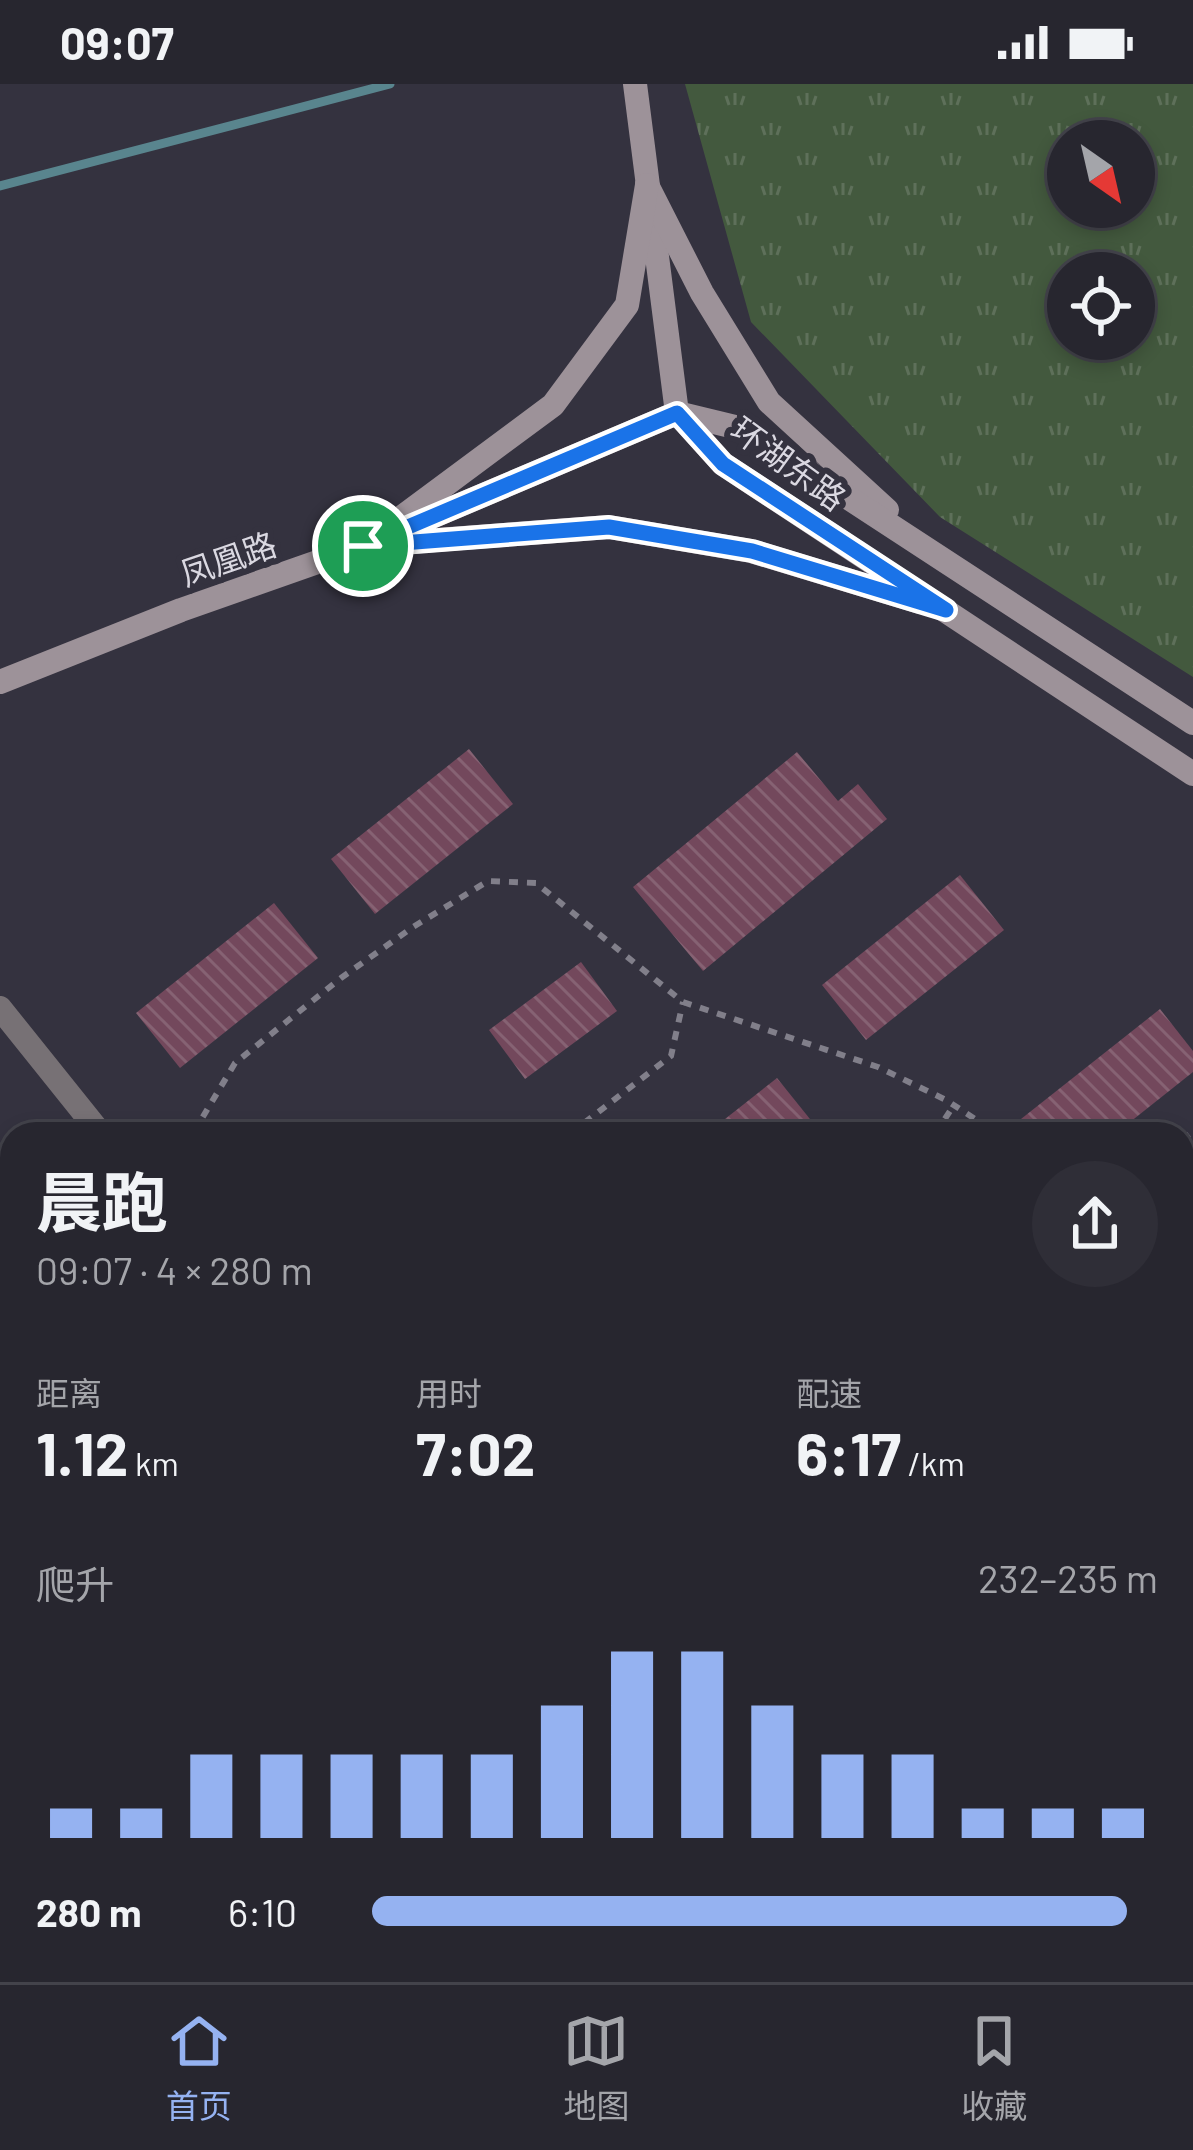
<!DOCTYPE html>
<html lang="zh">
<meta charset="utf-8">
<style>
body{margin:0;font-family:Barlow,"Noto Sans SC",sans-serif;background:#2f2e37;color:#f1f3f6;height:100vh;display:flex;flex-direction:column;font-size:45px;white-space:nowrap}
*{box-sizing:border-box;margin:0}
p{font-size:39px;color:#a4a5aa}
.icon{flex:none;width:66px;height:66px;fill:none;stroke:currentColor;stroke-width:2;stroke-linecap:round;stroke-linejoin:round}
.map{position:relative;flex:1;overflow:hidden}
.side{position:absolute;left:0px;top:1038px;width:1194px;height:861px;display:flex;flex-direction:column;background:#27262f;border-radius:36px 36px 0 0;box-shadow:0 6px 18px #0003,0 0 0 3px #43434b}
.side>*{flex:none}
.needle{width:78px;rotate:146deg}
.buttons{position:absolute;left:1047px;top:36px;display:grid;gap:24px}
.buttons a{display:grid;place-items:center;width:108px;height:108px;border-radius:50%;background:#27262f;box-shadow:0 6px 18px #0003,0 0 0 3px #43434b;font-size:60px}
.pin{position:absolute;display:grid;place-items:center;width:102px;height:102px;color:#fff;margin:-51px;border:6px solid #fff;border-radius:50%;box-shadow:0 3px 12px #0007}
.round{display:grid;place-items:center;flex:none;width:126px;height:126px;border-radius:63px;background:#2f2e37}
.head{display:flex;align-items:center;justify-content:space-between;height:204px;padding:0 36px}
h1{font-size:66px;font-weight:700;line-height:90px}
.metrics{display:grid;grid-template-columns:repeat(3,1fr);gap:18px;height:204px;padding:12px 36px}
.metrics div{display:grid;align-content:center}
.metrics b{font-size:60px;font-weight:700}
.metrics small{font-size:33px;font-weight:400}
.metrics p{font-size:33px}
.chart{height:336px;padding:24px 36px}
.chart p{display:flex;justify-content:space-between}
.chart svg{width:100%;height:216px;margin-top:12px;stroke:#95b2f1;stroke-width:6}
ul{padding:0 36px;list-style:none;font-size:39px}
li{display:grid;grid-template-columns:192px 144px 1fr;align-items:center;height:90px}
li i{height:30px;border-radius:15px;background:#95b2f1}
.status{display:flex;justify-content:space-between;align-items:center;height:84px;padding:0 60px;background:#27262f;direction:ltr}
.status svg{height:33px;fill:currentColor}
.dock{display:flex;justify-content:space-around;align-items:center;height:168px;border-top:3px solid #43434b;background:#27262f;font-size:33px;color:#a4a5aa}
.dock a{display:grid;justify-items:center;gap:6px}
.dock .selected{color:#95b2f1}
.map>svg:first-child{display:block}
.park{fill:url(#park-tufts);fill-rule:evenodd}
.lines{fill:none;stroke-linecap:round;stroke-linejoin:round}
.stream{stroke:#59858e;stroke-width:9}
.building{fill:url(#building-back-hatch)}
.path{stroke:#817f8a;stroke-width:6;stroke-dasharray:9 9;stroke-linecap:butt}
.street{stroke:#777175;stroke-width:24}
.secondary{stroke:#9d9299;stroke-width:24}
.route-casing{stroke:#fff;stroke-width:24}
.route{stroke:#1a73e8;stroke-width:15}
.labels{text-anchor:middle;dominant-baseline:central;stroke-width:12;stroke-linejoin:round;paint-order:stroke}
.street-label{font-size:33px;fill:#dad8e1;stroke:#34323f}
</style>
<div class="status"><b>09:07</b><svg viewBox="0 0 49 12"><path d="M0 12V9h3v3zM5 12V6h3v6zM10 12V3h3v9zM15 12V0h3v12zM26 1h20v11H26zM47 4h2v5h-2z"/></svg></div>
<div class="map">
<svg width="1193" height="1898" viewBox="0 0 1193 1898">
<defs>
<pattern id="park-tufts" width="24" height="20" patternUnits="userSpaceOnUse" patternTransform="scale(3)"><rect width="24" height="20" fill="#43593e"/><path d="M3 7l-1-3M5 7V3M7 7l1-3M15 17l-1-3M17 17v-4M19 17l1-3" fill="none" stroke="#5e705a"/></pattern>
<pattern id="building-back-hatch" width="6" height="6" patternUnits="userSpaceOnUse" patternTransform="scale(3)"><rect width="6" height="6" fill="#73485c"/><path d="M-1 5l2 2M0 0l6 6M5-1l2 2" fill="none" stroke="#866273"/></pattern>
</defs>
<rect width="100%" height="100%" fill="#34323f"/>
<path class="park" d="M685,0H1193V593L940,433L751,238ZM1068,57H1134V123H1068ZM1068,189H1134V255H1068Z"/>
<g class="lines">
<path class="stream" d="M0,102L390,0"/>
</g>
<g class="building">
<path d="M469,665L513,720L375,830L331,775Z"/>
<path d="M797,668L838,717L858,700L887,735L703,887L633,803Z"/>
<path d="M960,791L1004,846L866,956L822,901Z"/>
<path d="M274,819L318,874L180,984L136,929Z"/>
<path d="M581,878L617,927L525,995L489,946Z"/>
<path d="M1160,925L1193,967V988L1115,1050H1034L1021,1035Z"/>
<path d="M777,994L822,1050H706Z"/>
<path d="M0,1250L12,1265V1276L0,1285Z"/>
<path d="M1193,1482V1571L1182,1579V1491Z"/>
<path d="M3,1796L12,1808V1878L0,1888Z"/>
<path d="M1193,1820V1898H1174L1165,1887H1182V1829Z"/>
<path d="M350,1887H462L448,1898H336Z"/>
<path d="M1070,1887H1123L1132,1898H1056Z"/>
</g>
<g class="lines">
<g class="path">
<path d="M205,1050L201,1036L235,979L341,894L413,843L488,797L536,799L683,918L878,983L946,1016L998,1050"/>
<path d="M570,1050L671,972L683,918"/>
<path d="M935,1050L954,1021"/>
<path d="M1182,1056L1193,1047"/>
<path d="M1182,1201L1193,1213"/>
<path d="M1182,1743L1193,1738"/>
</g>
<g class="street">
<path d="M0,924L101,1050"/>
<path d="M769,1887L777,1898"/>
</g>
<g class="secondary">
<path d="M635,0L677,329"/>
<path d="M647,101L702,209L769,318L887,426"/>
<path d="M677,329L723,380L1193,690"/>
<path d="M677,329L743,345L1193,639"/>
<path d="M394,439L553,321L627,221L647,101"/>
<path d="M383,460L609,443L751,467L920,518"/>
<path d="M0,598L181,526L363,462L677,329"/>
</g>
</g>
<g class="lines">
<defs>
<path id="route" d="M677,329L723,380L946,526L752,467L609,443L363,462Z"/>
</defs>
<use href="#route" class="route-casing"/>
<use href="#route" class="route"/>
</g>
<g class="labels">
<g class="street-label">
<text transform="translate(789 379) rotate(36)">环湖东路</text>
<text transform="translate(228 474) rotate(-19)">凤凰路</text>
</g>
</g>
</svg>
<div class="buttons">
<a><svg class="needle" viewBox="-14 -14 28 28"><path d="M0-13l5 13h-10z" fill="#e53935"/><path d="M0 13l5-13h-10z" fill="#a4a5aa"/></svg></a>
<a><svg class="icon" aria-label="locate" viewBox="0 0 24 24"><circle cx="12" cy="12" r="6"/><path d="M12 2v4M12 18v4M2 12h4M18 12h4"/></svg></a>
</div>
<div class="pin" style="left:363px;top:462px;background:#1e9e55"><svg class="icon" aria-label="arrive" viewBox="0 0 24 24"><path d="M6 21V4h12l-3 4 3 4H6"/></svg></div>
<section class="side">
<div class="head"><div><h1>晨跑</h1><p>09:07 · 4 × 280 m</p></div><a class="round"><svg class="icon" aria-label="share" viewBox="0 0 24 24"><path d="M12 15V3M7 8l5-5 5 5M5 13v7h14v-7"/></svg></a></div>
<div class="metrics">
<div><p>距离</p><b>1.12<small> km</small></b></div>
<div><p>用时</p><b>7:02</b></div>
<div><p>配速</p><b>6:17<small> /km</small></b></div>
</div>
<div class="chart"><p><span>爬升</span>232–235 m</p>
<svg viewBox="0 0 160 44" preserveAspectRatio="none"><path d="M5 44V38M15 44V38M25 44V27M35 44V27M45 44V27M55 44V27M65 44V27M75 44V17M85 44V6M95 44V6M105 44V17M115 44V27M125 44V27M135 44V38M145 44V38M155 44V38"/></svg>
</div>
<ul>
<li><b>280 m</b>6:10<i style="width:96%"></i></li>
</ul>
</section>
</div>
<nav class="dock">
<a class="selected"><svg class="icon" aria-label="home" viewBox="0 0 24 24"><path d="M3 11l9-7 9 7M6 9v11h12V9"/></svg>首页</a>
<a><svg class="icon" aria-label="map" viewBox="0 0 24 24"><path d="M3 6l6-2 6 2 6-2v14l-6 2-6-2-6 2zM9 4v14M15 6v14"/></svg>地图</a>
<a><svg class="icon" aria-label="saved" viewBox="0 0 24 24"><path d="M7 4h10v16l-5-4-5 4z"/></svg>收藏</a>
</nav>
